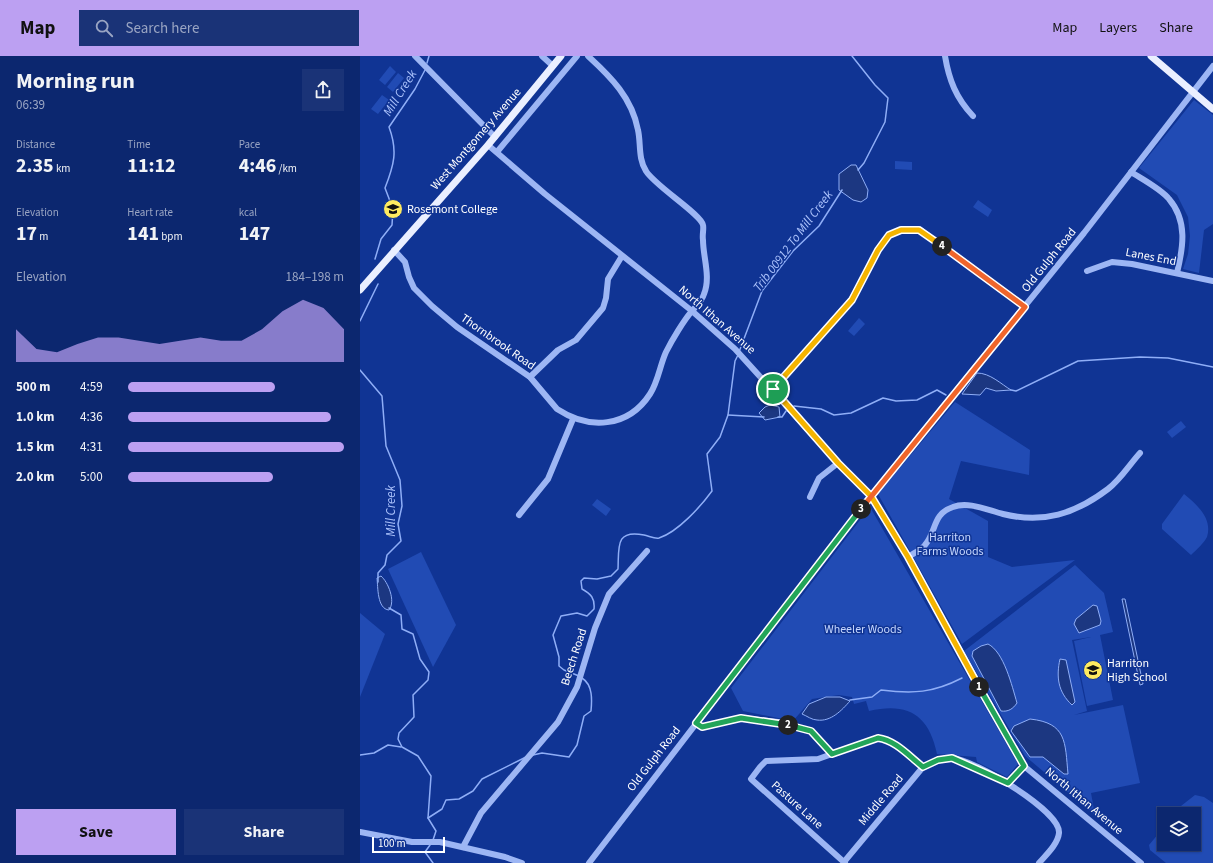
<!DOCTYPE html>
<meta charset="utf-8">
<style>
body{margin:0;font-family:"Source Sans 3",sans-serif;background:#1a3377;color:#f1f3f6;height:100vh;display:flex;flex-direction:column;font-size:15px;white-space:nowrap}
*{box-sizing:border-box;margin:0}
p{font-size:13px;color:#9aa5c3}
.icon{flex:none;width:22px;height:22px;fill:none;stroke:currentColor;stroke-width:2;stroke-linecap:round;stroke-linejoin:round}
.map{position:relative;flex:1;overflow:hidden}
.side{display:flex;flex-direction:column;background:#0c276f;width:360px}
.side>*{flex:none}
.controls{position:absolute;left:797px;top:751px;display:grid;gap:8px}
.controls a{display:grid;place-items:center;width:44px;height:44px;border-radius:0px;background:#0c276f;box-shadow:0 1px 3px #0004,0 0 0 1px #2c4482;font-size:20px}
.scale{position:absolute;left:12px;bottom:10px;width:73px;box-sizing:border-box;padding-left:4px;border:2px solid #fff;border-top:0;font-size:11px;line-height:14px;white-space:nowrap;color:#fff;-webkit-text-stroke:3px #103494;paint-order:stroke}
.pin{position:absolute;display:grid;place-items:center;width:34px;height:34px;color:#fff;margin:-17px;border:2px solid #fff;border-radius:50%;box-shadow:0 1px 4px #0007}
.km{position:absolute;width:20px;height:20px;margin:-10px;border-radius:50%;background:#222;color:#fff;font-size:11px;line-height:20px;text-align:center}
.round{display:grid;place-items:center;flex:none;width:42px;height:42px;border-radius:0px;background:#1a3377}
.head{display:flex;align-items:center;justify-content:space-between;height:68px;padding:0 16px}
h1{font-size:22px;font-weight:700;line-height:30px}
.figures{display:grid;grid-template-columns:repeat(3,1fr);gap:6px;height:68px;padding:4px 16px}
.figures div{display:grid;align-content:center}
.figures b{font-size:20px;font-weight:700}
.figures small{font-size:11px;font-weight:400}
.figures p{font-size:11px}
.chart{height:112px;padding:8px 16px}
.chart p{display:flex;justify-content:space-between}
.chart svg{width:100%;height:72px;margin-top:4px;fill:#bca0f2;opacity:.7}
.cta{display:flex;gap:8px;margin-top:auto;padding:8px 16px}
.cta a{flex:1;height:46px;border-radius:0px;background:#bca0f2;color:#111;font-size:16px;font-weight:700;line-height:46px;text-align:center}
.cta a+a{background:#1a3377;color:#f1f3f6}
ul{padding:0 16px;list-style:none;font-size:13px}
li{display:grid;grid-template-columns:64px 48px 1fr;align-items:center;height:30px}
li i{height:10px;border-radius:5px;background:#bca0f2}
header{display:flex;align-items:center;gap:24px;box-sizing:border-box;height:56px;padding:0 20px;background:#bca0f2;color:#111}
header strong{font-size:19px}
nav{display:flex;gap:22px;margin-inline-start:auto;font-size:14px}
.search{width:280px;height:36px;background:#1a3377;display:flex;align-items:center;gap:10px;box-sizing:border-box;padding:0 14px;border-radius:0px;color:#9aa5c3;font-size:15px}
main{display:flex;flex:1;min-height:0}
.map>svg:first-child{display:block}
.green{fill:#214bb4}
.water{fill:#1c3781;stroke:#8faef7}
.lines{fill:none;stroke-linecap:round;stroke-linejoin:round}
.stream{stroke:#8faef7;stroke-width:1.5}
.minor{stroke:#9db6f4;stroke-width:6}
.major{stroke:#eaefff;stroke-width:7}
.split-1-casing{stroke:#fff;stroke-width:8}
.split-2-casing{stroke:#fff;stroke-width:8}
.split-3-casing{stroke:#fff;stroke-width:8}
.split-4-casing{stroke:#fff;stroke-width:8}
.split-5-casing{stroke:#fff;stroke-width:8}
.split-1{stroke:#f5b400;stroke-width:5}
.split-2{stroke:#22a559;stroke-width:5}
.split-3{stroke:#22a559;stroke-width:5}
.split-4{stroke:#f0652b;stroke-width:5}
.split-5{stroke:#f5b400;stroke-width:5}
.labels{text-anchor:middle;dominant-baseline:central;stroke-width:3;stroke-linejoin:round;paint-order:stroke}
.street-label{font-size:12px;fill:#fff;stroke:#103494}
.poi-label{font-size:12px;fill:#fff;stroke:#103494;text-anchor:start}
.park-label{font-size:12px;fill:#c5d6fe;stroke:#103494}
.water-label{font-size:13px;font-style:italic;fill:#aac1fb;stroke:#103494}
</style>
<header>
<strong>Map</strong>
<div class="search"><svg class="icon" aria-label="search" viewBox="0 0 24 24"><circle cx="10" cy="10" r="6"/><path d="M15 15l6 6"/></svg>Search here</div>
<nav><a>Map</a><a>Layers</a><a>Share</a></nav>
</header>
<main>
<section class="side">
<div class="head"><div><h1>Morning run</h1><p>06:39</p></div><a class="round"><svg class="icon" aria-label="share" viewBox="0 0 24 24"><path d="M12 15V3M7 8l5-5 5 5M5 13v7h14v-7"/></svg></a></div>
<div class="figures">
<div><p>Distance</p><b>2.35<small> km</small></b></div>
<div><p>Time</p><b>11:12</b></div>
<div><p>Pace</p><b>4:46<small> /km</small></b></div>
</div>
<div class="figures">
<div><p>Elevation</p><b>17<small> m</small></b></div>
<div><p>Heart rate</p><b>141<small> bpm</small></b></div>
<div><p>kcal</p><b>147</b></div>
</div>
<div class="chart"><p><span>Elevation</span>184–198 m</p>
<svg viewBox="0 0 160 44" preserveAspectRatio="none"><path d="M0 44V24L10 36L20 38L30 33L40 29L50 29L60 31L70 33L80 31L90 29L100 31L110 31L120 24L130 13L140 6L150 11L160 24V44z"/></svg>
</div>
<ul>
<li><b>500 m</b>4:59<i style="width:68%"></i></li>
<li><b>1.0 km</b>4:36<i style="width:94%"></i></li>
<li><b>1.5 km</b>4:31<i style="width:100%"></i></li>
<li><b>2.0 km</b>5:00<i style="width:67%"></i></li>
</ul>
<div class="cta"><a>Save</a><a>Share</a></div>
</section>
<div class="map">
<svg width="853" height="807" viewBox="0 0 853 807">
<rect width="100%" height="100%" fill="#103494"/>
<g class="green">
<path d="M30,10L36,16L25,29L19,24Z"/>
<path d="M38,17L44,22L33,36L27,31Z"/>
<path d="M22,39L29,44L18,58L11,53Z"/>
<path d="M834,44L853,59V168L844,174L839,217L823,213L828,198L830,180L828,161L817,139L779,112Z"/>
<path d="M535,105L552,106V114L535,113Z"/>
<path d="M618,144L632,154L628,161L613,151Z"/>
<path d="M499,262L505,268L494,280L488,275Z"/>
<path d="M595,346L670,394L669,419L601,405L589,443L628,465V501L652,511L715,504L602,588L518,438Z"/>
<path d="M821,365L826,371L812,382L807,376Z"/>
<path d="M824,438C836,448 853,462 847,481C844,487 836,494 831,499L802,473V468Z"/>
<path d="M237,443L251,453L246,460L232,449Z"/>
<path d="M510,451L658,708L647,721L617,706L616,701L577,698C569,659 548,646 509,655L506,645L494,648L492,641L479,639L452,643L433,665L383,655L371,632Z"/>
<path d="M61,496L96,569L73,611L28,513Z"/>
<path d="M715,509L744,537L753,576L740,579L753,644L727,650L714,585L731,581L712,584L727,655L714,659L763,649L780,727L731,737L735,759L665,700L604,595Z"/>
<path d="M0,557L25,578L0,641Z"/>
<path d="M835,739L844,741L853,747V807H806L790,794L789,789L804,771V788H834V758H815L821,750Z"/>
</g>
<g class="water">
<path d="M491,109H496L508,134L507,142L501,146L493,144L479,134V118Z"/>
<path d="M617,317C630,317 641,328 651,334L636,335L626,332L620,339L602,338Z"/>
<path d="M410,349L419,351L420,361L405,364L399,357L405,351Z"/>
<path d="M21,520C28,526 36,545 29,554C17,553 18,531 17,522Z"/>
<path d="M762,543H765L783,628L780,629Z"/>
<path d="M733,549L737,550L741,565L740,569L719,577L714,568L716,563Z"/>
<path d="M628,588C644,596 652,630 657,647C653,653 648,656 641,655L612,600L613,595L621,590Z"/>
<path d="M700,603L706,604L715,646L712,649C698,636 696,621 700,603Z"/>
<path d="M466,641H480L490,645C482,654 471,666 457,664C452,664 447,660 442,658L449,648Z"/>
<path d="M670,663C707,667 705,686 708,718H704L683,701H670L651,675L654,670Z"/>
</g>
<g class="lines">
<g class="stream">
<path d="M492,0L515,29L528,42L525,66L504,107L498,114"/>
<path d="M67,7L69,0"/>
<path d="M15,203L21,183L32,169L33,153L25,132C34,109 38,95 29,71L55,33L65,14"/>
<path d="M0,265L18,228"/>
<path d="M379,296L402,235L433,195L459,170L482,134"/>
<path d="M0,314L22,340L26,390L40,424L42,450L38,468L41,485L27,499L25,509L18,517V526"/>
<path d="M651,334L656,335L718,305L780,301L808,302L853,311"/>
<path d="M434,350L461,353L474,359L491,357L523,342L536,345L557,344L577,334L586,339"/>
<path d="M368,359L404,361"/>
<path d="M418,361H422L426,355"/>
<path d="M29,552L41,559L42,573L53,578L60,603L69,616L68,624L53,639L54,661L39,677L38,683L42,691L58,700L71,720L68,762L76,775L73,784"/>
<path d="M219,620L204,614L199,610V601L193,579L201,560L217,557L227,560L234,553C235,542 231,538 222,533L221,525L224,522L237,523L251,520L258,513C259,491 255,473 284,479C289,480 295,483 299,482C318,476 341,450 352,435L347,398L360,381L368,359L375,305L378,299"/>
<path d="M490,644L512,641L521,634C553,638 573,637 602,622"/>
<path d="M0,699L14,697L28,689L41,691"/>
<path d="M173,699L182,697L209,701L217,689L224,660L231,655C232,644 233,629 222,622"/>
<path d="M68,762L82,753L86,744L99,743L113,735L122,723L166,701"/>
<path d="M70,789L65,796L73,807"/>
</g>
<g class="minor">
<path d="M55,0L135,81"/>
<path d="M182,0L193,10"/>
<path d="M585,0C589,24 596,42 613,60"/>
<path d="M128,89L185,138L332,255L375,293L478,407L511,440L548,501L664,710L781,807"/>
<path d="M137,96L217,0"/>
<path d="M771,116C782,123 801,133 809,143C828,165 823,192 817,217"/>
<path d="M34,194L45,206L49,221L54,232L72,250L97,271L170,321L197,353C229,374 268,372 290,338C298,326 300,309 306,296C312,284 324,264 332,255C337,249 342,245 344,238C351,221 343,201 343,184C342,179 344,173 343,169C341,158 295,130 286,115C278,103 281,87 278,74C272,42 251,21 228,0"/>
<path d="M727,215L752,206L772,208L853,225"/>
<path d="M170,321L198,294L216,284L243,252L246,242L248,223L262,200"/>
<path d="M413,333L492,243L518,194L529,179L541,174L559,173L665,251"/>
<path d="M450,441L459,422L478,407"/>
<path d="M159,459L188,423L213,363"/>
<path d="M548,501C554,497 561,494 565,489C577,475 572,458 593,451C608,445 627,454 643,458C683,468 715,458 748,433C760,424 770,408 780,397"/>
<path d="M336,667L342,671L381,662L418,666L451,675L472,698"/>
<path d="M648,727L664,710"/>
<path d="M0,776L52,786H80L145,801L162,807"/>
<path d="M103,791L121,757L198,666L217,631L235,572L249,538L287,495"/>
<path d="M484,806L563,711C572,707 581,701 592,702C613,703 701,755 699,777C698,788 686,799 679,807"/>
<path d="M229,807L511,440L724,177L853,10"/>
<path d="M485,807L391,723L400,711L406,705L458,703L517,682C536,684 549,700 563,711"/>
</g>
<g class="major">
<path d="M791,0L853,53"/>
<path d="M0,234L128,89L201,0"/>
</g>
</g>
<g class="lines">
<defs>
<path id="split-1" d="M413,333L478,407L511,440L548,501L619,631"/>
<path id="split-2" d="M428,669L451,675L472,698L518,682C535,684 549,700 563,711L578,704L592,702L648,727L664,710L619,631"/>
<path id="split-3" d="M428,669L381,662L342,671L336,667L501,453"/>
<path id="split-4" d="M501,453L665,251L582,190"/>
<path id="split-5" d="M413,333L492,244L518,194L529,179L541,174H559L582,190"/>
</defs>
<use href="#split-1" class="split-1-casing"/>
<use href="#split-2" class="split-2-casing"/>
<use href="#split-3" class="split-3-casing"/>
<use href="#split-4" class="split-4-casing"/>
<use href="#split-5" class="split-5-casing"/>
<use href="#split-1" class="split-1"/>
<use href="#split-2" class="split-2"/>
<use href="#split-3" class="split-3"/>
<use href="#split-4" class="split-4"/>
<use href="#split-5" class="split-5"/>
</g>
<defs>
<symbol id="university-disc" viewBox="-11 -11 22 22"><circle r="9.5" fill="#ffeb60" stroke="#103494"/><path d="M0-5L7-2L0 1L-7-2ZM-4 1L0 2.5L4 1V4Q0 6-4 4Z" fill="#111"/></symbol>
<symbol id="school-disc" viewBox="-11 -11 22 22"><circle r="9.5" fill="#ffeb60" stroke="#103494"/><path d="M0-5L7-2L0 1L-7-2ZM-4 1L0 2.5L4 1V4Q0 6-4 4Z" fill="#111"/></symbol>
</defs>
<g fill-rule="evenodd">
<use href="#university-disc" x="22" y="142" width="22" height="22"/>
<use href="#school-disc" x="722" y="603" width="22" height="22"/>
</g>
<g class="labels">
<g class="street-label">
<text transform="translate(116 83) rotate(-49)">West Montgomery Avenue</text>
<text transform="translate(791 201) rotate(11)">Lanes End</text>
<text transform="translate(689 204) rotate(-51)">Old Gulph Road</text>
<text transform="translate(357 264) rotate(41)">North Ithan Avenue</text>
<text transform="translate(138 286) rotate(35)">Thornbrook Road</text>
<text transform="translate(214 601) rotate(-72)">Beech Road</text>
<text transform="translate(294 703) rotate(-52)">Old Gulph Road</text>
<text transform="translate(521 744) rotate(-50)">Middle Road</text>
<text transform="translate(724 745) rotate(40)">North Ithan Avenue</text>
<text transform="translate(437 749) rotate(42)">Pasture Lane</text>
</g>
<g class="poi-label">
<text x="47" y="153">Rosemont College</text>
<text x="747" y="607">Harriton<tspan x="747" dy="14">High School</tspan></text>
</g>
<g class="park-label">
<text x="590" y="481">Harriton<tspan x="590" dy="14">Farms Woods</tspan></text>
<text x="503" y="573">Wheeler Woods</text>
</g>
<g class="water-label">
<text transform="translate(40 37) rotate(-58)">Mill Creek</text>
<text transform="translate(433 185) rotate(-53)">Trib 00912 To Mill Creek</text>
<text transform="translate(31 455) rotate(-90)">Mill Creek</text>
</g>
</g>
</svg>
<div class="controls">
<a><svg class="icon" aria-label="layers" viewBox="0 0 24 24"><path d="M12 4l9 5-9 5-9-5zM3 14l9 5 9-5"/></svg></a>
</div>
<div class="scale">100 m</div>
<div class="pin" style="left:413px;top:333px;background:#1e9e55"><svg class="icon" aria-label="arrive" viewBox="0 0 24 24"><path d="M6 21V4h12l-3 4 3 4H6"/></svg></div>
<b class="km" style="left:619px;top:631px">1</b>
<b class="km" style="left:428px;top:669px">2</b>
<b class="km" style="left:501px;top:453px">3</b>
<b class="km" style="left:582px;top:190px">4</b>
</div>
</main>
